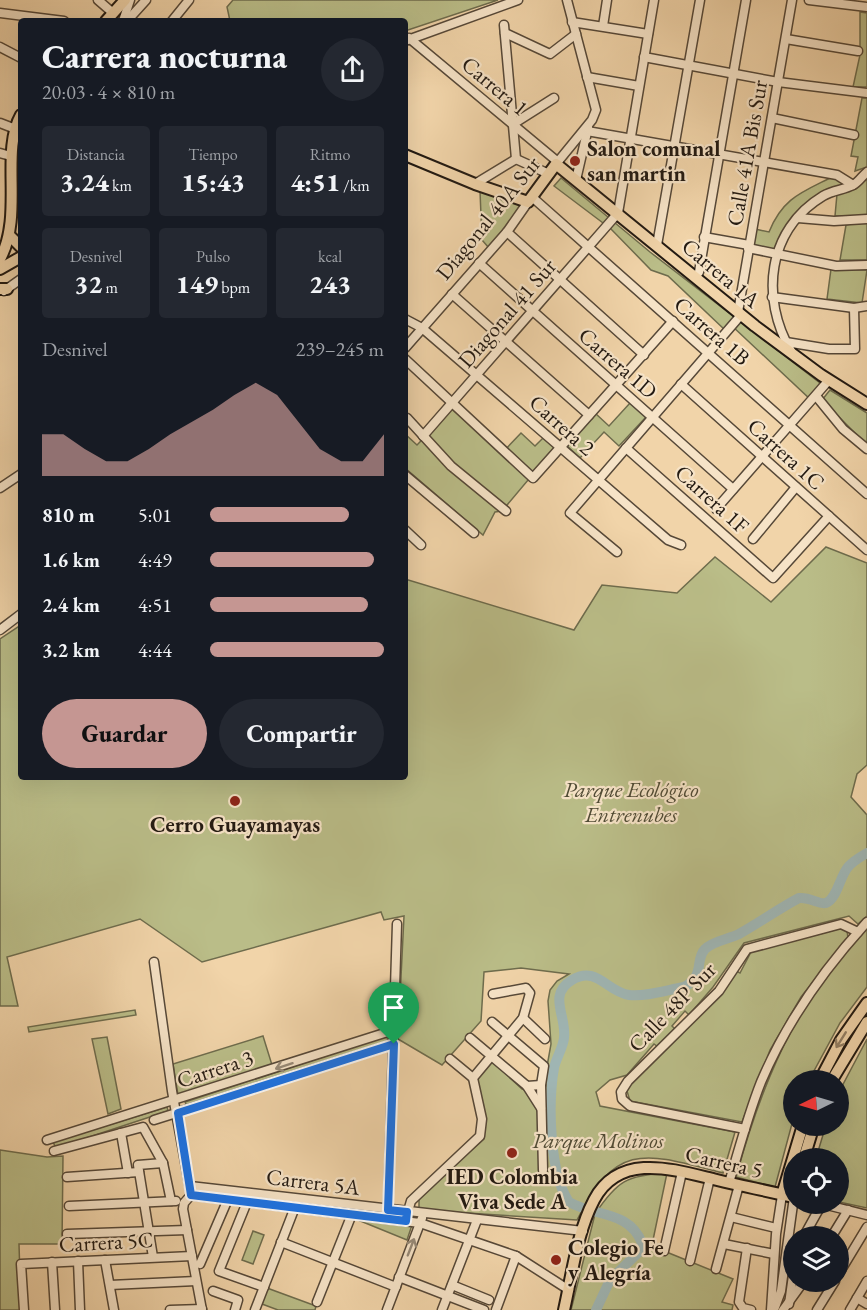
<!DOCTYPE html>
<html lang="es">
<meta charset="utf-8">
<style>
body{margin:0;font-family:"EB Garamond",serif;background:#242831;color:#f1f3f6;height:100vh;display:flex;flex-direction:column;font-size:22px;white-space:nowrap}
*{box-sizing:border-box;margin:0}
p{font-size:20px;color:#9ea1a6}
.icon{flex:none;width:33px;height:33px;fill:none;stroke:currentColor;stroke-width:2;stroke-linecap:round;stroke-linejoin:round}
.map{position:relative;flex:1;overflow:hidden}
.details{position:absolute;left:18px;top:18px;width:390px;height:762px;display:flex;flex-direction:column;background:#171b24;border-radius:6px;box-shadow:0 6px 24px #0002}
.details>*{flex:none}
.needle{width:39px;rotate:265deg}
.tools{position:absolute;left:783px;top:1070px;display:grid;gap:12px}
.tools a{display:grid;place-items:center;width:66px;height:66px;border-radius:50%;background:#171b24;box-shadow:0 6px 24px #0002;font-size:30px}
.pin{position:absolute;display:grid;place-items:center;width:51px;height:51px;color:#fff;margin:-62px -26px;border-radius:50% 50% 50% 0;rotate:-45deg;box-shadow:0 0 6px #0007}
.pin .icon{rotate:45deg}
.round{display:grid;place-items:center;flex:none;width:63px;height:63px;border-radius:32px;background:#242831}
.headline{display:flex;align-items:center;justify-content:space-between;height:102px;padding:0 24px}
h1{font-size:33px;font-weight:800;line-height:45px}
.metrics{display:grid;grid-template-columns:repeat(3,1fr);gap:9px;height:102px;padding:6px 24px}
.metrics div{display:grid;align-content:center;border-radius:6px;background:#242831;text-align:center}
.metrics b{font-size:26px;font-weight:800}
.metrics small{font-size:16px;font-weight:400}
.metrics p{font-size:16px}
.chart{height:168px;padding:12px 24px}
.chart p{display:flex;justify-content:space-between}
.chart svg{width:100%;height:108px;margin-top:6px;fill:#c59692;opacity:.7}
.cta{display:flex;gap:12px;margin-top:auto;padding:12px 24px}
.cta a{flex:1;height:69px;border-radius:36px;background:#c59692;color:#111;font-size:24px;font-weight:800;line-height:69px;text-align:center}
.cta a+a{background:#242831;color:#f1f3f6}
ul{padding:0 24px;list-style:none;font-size:20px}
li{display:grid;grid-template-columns:96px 72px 1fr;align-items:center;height:45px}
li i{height:15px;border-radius:8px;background:#c59692}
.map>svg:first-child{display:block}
.green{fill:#babd88;stroke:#6e6c4d;stroke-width:1.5}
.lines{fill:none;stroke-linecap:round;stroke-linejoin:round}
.river{stroke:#9fb5b3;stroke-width:10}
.minor-casing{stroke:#564838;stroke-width:11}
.major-casing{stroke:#231a12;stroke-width:14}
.minor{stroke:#f6e3c7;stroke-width:8}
.major{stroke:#f1d4a9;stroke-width:10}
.oneway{stroke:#948065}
.oneway2{stroke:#978976}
.route-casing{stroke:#fff;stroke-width:12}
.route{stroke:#1a73e8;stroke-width:8}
.poi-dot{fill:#8f2418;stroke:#f6e3c7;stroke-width:2}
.labels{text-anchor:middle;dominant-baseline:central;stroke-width:4.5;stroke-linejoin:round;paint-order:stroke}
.street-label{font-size:22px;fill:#231a12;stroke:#f6e3c7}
.poi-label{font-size:22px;font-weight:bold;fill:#231a12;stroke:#f6e3c7;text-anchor:start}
.park-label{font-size:22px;font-style:italic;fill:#504b35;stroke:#f6e3c7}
</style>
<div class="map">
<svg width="867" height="1310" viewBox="0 0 867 1310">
<rect width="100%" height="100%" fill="#f1d4a9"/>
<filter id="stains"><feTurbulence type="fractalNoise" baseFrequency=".00333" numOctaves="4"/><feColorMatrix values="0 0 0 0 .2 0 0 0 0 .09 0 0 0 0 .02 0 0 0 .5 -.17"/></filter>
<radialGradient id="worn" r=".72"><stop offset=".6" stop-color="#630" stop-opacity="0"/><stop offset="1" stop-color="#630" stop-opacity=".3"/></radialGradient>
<g class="green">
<path d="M233,0H498L405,31V21H230L227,7Z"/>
<path d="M860,12L867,13V87H853L860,55Z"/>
<path d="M862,98H867V167L855,171L858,157L851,156Z"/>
<path d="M834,176L846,184L813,199L774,252L752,247L755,229L769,232C783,197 803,192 834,176Z"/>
<path d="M561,178L650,252L820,383L810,399L731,325L725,330L668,276L651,270L611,229L554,186Z"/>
<path d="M867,179V216H835L837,194L854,188Z"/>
<path d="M480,191L522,206L489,248L482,240Z"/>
<path d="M860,222H867V260H840L846,225Z"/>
<path d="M831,269L867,270L862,303L827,299Z"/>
<path d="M830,390L867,413V445L822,400Z"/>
<path d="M630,403L646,417L619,446L604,432L580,458L566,445L595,413L609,426Z"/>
<path d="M452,409L502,453L521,433L535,446L545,436L555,448L502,511L495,512L483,535L405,468V434L417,445Z"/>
<path d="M826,547L867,563V765L857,774L851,797L867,815V916L858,924L849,916L744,943L713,987L689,1015L685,1011L672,1026L675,1029L658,1047L654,1044L627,1075L610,1080L596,1092L600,1106L735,1132L723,1173C646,1153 617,1140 577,1220L419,1210V1197L484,1139L476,1085L478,1078L492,1061L522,1089H543L551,1044L548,1001L550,990L557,981L569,974L521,968L484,972L481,1021L442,1065L398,1039L404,916L384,920L381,912L202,962L140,919L7,957L18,1006H0V639L21,625V777H405V579L574,630L602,585L677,593L715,557L771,602Z"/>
<path d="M842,928L847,931L848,938L801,997L770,1050L742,1122L630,1101L627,1091L631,1082L736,971L740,973L751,952Z"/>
<path d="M863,929L867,930V987L840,1023L809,1080H794L793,1120L775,1187L736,1177C755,1108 779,1043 820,983C832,964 849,947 863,929Z"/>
<path d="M135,1010L136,1015L29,1032L28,1027Z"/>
<path d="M263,1036L272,1065L178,1095L173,1064Z"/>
<path d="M387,1036L388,1042L187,1106L185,1102Z"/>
<path d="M107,1037L121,1109L108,1114L92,1039Z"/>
<path d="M867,1039V1208L839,1202L838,1158H816L826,1125H838L839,1092Z"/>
<path d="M167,1107L168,1111L56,1148L53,1142Z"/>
<path d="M0,1150L47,1157L63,1156L62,1244H19L21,1310H0Z"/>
<path d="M667,1173L653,1240L664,1251L733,1279L722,1302L733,1305L732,1310H571L595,1214C617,1181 627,1175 667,1173Z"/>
<path d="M358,1220L412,1225L407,1240Z"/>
<path d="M253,1231L264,1235L253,1264L242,1260Z"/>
<path d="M267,1288L316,1306L315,1310H278L262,1304Z"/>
</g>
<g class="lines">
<path class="river" d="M596,1310L610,1280L638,1253L642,1243C629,1210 595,1217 569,1202C549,1173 548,1103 554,1068C556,1058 563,1048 564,1038C567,1016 547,995 572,980C597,965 607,992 629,995C646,997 667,990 684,987C706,975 694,961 705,949C713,941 729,939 739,934C759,923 778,909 799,898C811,897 819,905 826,903C837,899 840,876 848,867C853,861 860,857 867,853"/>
<defs>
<g id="minor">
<path d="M98,0L113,13"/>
<path d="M809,0L867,7"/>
<path d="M0,13L64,21"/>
<path d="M123,21L130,0"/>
<path d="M127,21L146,0"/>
<path d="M172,21L189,0"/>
<path d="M572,22L648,34"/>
<path d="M504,25L516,159"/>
<path d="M603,26L607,0"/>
<path d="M505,33L550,54L576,34"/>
<path d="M409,38L558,162"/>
<path d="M786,39L858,51"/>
<path d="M405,41L518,0"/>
<path d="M0,47L21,58"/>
<path d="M644,57L778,82L867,93"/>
<path d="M587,77L639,86"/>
<path d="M772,118L854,135"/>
<path d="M0,123L13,128"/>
<path d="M513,124L554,98"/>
<path d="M587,131L837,175L853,185"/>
<path d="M0,153L7,155"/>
<path d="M516,159L549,174"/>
<path d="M556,164L592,120L596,110L567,0"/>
<path d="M576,180L588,128"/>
<path d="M475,184L516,159"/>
<path d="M532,197L867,494"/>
<path d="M798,218L834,221L867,219"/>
<path d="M507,232L644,355"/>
<path d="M704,237L749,245"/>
<path d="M657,245L700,0"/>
<path d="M748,248L836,266L867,265"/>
<path d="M479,263L733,489"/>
<path d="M699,272L746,0"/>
<path d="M4,291L21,279"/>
<path d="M452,294L589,415"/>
<path d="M772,297L854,308L867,306"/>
<path d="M738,312L792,0"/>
<path d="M405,319L422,328L668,540L681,545"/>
<path d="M786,342L829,349H855L854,308"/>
<path d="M405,348L507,232L528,202"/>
<path d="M791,351C760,298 767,230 823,196C833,190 844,190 853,185C859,182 862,176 867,172"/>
<path d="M405,359L533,478L673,321"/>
<path d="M681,384L867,550"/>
<path d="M816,396L843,429L867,449"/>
<path d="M407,418L451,466L506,511"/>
<path d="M423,436L618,213L654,0"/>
<path d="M626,448L773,578L829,516"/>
<path d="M405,475L474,533"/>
<path d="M0,488L21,474"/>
<path d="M716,509L829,380"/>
<path d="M405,530L421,545"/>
<path d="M753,539L796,487"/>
<path d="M617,552L570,513L741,315"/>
<path d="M0,630L21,614"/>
<path d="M154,962L172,1091L190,1189"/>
<path d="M523,1018L545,1039"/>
<path d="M492,1022L544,1066L541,1085L543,1170"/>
<path d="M470,1038L527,1086L541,1085"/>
<path d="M450,1059L473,1078"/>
<path d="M527,1086L541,1108"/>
<path d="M154,1120L394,1044"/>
<path d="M745,1129L630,1106L622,1099L621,1092L628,1081L719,991L747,949L841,924L858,932"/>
<path d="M121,1133L128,1173"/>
<path d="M47,1140L394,1030"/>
<path d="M54,1151L143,1127L163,1163L171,1201"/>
<path d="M67,1177L139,1172"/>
<path d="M729,1183C739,1149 748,1115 761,1082C786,1023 824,969 867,922"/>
<path d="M190,1186L583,1231"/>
<path d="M191,1195L420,1223L516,1256L569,1290"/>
<path d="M191,1195L184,1203L183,1209L202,1310"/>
<path d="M247,1202L219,1271L264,1287"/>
<path d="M819,1203L867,1215"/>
<path d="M69,1206L176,1201"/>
<path d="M388,1210L397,924"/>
<path d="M731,1217L776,1228"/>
<path d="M406,1218L411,1201L480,1136L482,1119L473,1078L523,1018L530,993L526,988L493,994"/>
<path d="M67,1234L187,1230"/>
<path d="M804,1236L819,1209"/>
<path d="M832,1236L848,1210"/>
<path d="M281,1242L396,1287"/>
<path d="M724,1244L774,1254"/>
<path d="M747,1248L739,1302L743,1308L751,1310"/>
<path d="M664,1251L682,1172"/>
<path d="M153,1257L138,1165L163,1163"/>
<path d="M105,1260L114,1310"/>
<path d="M78,1261L80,1310"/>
<path d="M690,1261L710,1178"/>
<path d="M52,1262L55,1310"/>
<path d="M200,1264L228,1199"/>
<path d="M716,1269L739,1185"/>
<path d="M838,1275L867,1227"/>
<path d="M399,1277L484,1310"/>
<path d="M110,1285L196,1281"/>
<path d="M452,1285L489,1300"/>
<path d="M213,1291L238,1300L235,1310"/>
<path d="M857,1298L867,1304"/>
<path d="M317,1302L352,1214"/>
<path d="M789,1304L794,1268"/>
<path d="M24,1310L21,1264L192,1256"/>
<path d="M170,1310L202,1309"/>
<path d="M255,1310L295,1207"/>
<path d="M387,1310L422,1218"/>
<path d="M442,1310L477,1220"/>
<path d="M496,1310L516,1256"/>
<path d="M771,1310L776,1234L782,1195"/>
<path d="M774,1310L781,1291L794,1197"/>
<path d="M783,1310L804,1281"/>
<path d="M817,1310L835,1281"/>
<path d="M850,1310L867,1281"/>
</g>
<g id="major">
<path d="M106,21L125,0"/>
<path d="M405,155L475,184L528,202L556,164L755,326L821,375L867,404"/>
<path d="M9,235L21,247"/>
<path d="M0,259C24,215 0,152 21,115"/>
<path d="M0,269L21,257"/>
<path d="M0,289H7"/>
<path d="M820,1080L841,1040L867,1003"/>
<path d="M832,1080L867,1022"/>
<path d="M804,1158L814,1125"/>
<path d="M782,1195L803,1125"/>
<path d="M564,1310C572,1275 577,1232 594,1200C620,1151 675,1170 717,1180C742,1186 768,1191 793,1197L794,1195"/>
</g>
</defs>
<use href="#minor" class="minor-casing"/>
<use href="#major" class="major-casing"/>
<use href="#minor" class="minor"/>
<use href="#major" class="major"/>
</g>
<defs><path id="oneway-shaft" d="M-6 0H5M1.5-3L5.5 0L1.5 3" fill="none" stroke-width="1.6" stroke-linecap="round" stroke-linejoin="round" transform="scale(1.5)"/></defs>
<use class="oneway" href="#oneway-shaft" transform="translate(841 1040) rotate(122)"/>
<g class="oneway2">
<use href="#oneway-shaft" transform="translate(284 1066) rotate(162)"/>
<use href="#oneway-shaft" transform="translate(411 1247) rotate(-69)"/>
</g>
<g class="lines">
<defs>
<path id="route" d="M394,1044L388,1210L407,1212L406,1221L191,1195L178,1113Z"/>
</defs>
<use href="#route" class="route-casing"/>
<use href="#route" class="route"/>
</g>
<g class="poi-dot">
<circle cx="575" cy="161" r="6"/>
<circle cx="235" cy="801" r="6"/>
<circle cx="512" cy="1153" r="6"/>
<circle cx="556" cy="1260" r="6"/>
</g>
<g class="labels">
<g class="street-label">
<text transform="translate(495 86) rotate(40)">Carrera 1</text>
<text transform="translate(747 153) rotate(-80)">Calle 41A Bis Sur</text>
<text transform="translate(488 218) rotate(-51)">Diagonal 40A Sur</text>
<text transform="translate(721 273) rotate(40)">Carrera 1A</text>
<text transform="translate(507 313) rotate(-49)">Diagonal 41 Sur</text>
<text transform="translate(712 331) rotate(41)">Carrera 1B</text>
<text transform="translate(618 363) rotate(41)">Carrera 1D</text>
<text transform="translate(562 425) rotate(42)">Carrera 2</text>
<text transform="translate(786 454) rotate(42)">Carrera 1C</text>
<text transform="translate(712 499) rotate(42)">Carrera 1F</text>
<text transform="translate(672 1007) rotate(-46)">Calle 48P Sur</text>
<text transform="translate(215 1069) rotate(-18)">Carrera 3</text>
<text transform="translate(724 1162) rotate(13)">Carrera 5</text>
<text transform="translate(313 1182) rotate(7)">Carrera 5A</text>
<text transform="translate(106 1242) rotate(-3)">Carrera 5C</text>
</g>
<g class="poi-label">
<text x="587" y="148">Salon comunal<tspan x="587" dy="25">san martin</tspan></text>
<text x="235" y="824" text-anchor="middle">Cerro Guayamayas</text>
<text x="512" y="1176" text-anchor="middle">IED Colombia<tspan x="512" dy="25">Viva Sede A</tspan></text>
<text x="568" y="1247">Colegio Fe<tspan x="568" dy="25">y Alegría</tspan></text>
</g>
<g class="park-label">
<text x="631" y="789">Parque Ecológico<tspan x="631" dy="25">Entrenubes</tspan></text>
<text x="598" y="1140">Parque Molinos</text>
</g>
</g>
<rect width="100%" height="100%" filter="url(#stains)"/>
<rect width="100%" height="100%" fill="url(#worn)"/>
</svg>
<div class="tools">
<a><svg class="needle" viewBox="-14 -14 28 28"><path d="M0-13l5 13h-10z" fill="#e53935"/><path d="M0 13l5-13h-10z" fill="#9ea1a6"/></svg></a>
<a><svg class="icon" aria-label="locate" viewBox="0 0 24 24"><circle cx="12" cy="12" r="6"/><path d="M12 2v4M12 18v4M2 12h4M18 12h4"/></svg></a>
<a><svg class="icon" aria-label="layers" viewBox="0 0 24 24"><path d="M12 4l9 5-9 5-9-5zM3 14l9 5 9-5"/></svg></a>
</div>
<div class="pin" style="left:394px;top:1044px;background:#1e9e55"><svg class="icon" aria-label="arrive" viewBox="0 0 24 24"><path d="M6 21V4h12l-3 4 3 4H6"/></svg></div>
<section class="details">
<div class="headline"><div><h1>Carrera nocturna</h1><p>20:03 · 4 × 810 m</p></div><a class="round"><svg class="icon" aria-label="share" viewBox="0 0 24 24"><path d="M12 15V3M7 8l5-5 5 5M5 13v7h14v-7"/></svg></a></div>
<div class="metrics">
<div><p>Distancia</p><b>3.24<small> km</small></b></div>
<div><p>Tiempo</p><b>15:43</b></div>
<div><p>Ritmo</p><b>4:51<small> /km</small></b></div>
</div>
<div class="metrics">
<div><p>Desnivel</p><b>32<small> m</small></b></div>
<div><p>Pulso</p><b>149<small> bpm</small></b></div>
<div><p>kcal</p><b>243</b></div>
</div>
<div class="chart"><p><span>Desnivel</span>239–245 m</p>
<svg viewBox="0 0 160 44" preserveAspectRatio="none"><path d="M0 44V27L10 27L20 33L30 38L40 38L50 33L60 27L70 22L80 17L90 11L100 6L110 11L120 22L130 33L140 38L150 38L160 27V44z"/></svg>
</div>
<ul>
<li><b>810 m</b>5:01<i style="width:80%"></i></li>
<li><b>1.6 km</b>4:49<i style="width:94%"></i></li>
<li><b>2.4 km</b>4:51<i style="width:91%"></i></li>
<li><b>3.2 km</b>4:44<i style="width:100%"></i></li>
</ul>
<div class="cta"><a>Guardar</a><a>Compartir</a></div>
</section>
</div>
